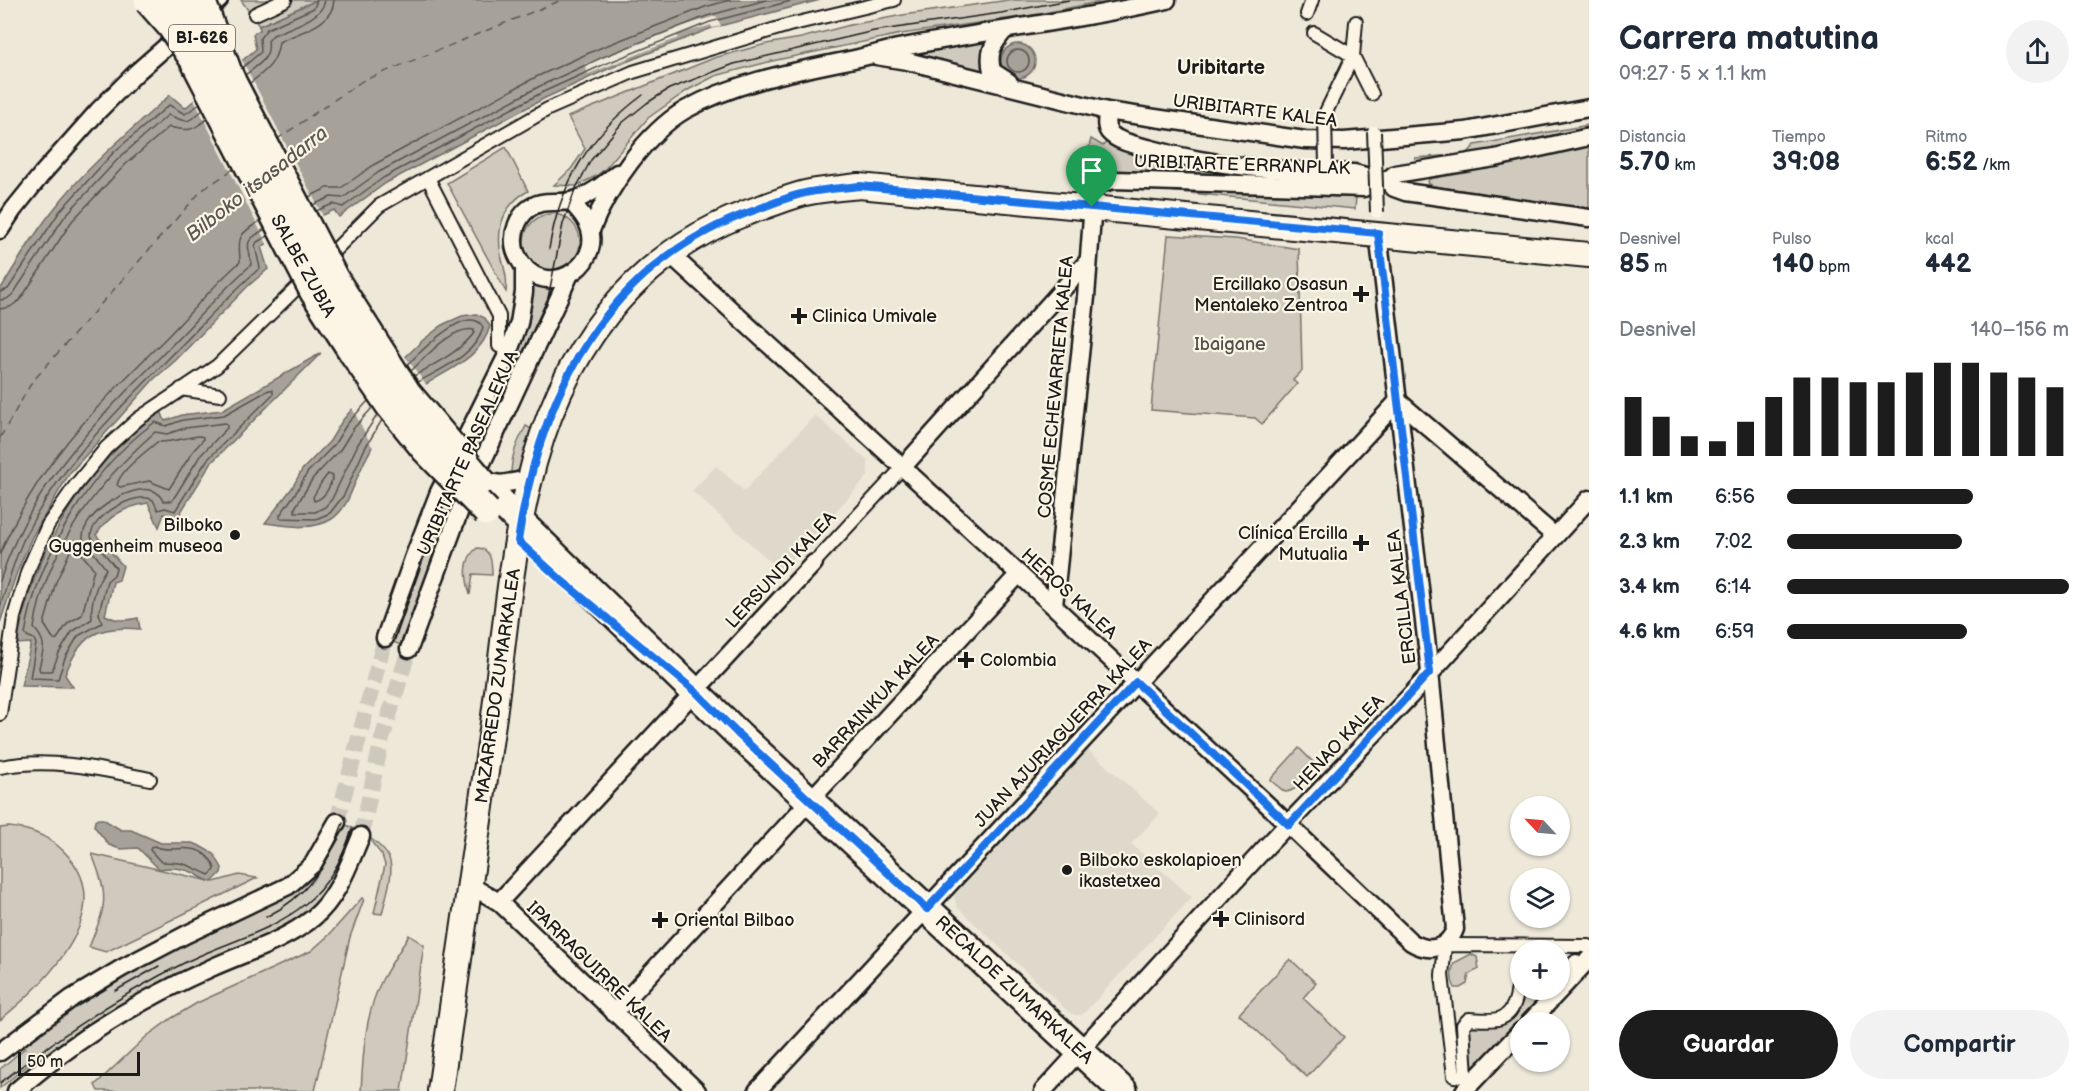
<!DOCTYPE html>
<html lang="es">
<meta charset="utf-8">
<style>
body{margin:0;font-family:"Balsamiq Sans",sans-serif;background:#f2f2f3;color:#1f2937;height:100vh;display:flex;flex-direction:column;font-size:22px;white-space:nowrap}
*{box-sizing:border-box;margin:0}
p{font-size:20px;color:#747a83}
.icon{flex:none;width:33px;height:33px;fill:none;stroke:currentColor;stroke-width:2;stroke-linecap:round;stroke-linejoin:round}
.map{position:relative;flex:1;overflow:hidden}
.panel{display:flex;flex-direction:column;background:#fff;width:510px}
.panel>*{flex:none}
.needle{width:39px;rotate:296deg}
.controls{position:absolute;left:1510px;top:796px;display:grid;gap:12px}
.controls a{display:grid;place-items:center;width:60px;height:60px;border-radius:50%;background:#fff;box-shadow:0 2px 4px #0004;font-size:30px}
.scale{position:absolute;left:18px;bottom:15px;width:122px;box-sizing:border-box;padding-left:6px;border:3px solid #1c1c1c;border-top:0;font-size:16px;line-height:21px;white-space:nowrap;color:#1c1c1c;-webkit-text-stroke:4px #fcf5e5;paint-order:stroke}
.pin{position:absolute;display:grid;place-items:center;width:51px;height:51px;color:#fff;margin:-62px -26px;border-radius:50% 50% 50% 0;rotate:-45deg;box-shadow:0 0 6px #0007}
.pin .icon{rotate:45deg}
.round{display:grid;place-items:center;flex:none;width:63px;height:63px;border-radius:32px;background:#f2f2f3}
.headline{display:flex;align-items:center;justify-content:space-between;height:102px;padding:0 30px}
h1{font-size:33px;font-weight:700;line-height:45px}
.stats{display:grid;grid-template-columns:repeat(3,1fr);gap:9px;height:102px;padding:6px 30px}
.stats div{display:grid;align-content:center}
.stats b{font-size:26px;font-weight:700}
.stats small{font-size:16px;font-weight:400}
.stats p{font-size:16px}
.chart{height:168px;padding:12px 30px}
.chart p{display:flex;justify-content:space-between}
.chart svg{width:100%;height:108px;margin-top:6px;stroke:#1c1c1c;stroke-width:6}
.button{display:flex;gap:12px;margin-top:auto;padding:12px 30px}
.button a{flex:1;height:69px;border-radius:36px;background:#1c1c1c;color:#fff;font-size:24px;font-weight:700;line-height:69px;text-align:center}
.button a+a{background:#f2f2f3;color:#1f2937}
ul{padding:0 30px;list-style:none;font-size:20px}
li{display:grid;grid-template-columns:96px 72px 1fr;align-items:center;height:45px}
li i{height:15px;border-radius:8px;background:#1c1c1c}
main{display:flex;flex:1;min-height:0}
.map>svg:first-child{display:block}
.built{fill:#ded9cb}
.green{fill:#cfcabd;stroke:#76736c;stroke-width:1.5}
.water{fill:#a7a299;stroke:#6f6c67;stroke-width:1.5}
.pier{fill:#eee8d9}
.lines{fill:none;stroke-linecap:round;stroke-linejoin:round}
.shore{stroke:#54524e;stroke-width:1.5}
.ferry{stroke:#5b5854;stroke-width:1.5;stroke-dasharray:8 6;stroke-linecap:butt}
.minor-tunnel{stroke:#cec9bd;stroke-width:16;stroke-dasharray:16 8;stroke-linecap:butt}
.pedestrian-casing{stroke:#1c1c1c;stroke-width:16}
.minor-casing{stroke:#1c1c1c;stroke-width:21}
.secondary-casing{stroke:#1c1c1c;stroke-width:28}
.primary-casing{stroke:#1c1c1c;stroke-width:32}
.pedestrian{stroke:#fcf5e5;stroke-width:12}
.minor{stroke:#fcf5e5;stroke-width:16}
.secondary{stroke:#fcf5e5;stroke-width:24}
.primary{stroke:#fcf5e5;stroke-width:27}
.tram{stroke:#1c1c1c;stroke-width:1.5}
.pedestrian-bridge-casing{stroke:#1c1c1c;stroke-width:16;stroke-linecap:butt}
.primary-bridge-casing{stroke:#1c1c1c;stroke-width:32;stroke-linecap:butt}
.trunk-bridge-casing{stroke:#1c1c1c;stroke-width:33;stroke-linecap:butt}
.pedestrian-bridge{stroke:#fcf5e5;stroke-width:12}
.primary-bridge{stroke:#fcf5e5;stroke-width:27}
.trunk-bridge{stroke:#fcf5e5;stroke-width:28}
.route-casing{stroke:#fff;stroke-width:12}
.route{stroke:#1a73e8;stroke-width:8}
.poi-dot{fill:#1c1c1c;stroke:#fcf5e5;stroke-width:2}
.labels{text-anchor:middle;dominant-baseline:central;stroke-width:4.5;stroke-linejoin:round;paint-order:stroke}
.shield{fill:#fcf5e5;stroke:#5f5d58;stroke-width:1.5}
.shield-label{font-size:16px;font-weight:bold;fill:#1c1c1c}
.street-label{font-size:18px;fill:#1c1c1c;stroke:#fcf5e5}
.poi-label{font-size:18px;fill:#1c1c1c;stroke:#fcf5e5;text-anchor:start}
.park-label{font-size:18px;fill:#52504c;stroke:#fcf5e5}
.neighbourhood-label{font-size:20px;font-weight:bold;fill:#1c1c1c;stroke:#fcf5e5}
.water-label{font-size:20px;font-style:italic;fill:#5b5854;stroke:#fcf5e5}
</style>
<main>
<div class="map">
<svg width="1589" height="1091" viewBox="0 0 1589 1091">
<rect width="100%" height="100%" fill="#eee8d9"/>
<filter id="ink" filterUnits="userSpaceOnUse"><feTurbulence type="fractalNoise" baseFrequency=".0167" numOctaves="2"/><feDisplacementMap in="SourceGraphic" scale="12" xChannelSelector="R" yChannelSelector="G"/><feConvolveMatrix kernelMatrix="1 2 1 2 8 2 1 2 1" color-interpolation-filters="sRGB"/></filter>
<g filter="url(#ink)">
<g class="built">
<path d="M815,415L868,461V476L781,571L692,491L716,466L744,491Z"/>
<path d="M1086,748L1160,814L1131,844L1192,897L1082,1015H1075L1069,1012L958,908L953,895Z"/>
</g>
<g class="green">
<path d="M241,0H317L259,26Z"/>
<path d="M1009,0H1107L1040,14L901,34L772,61L715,76L688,90L648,118L606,168L596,176L576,186L554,185L571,169L585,149L568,117L714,58L766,44L801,38L850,25L903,15Z"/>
<path d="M989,41L982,61L983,73L894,54Z"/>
<path d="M1589,125V131L1469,157L1416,162L1415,158L1467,154L1475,145Z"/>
<path d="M1091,139L1103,146L1107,141L1174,162L1253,178L1174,172L1094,170L1095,164H1085Z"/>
<path d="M1589,145V209L1433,186L1428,183L1429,179L1470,172Z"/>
<path d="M506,147L528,191C503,204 496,229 501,255C504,269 508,278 506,292L447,183Z"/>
<path d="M1168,191L1356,197L1355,209Z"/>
<circle cx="552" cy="242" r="28"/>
<path d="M1168,235L1236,239L1299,249L1302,371L1293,380L1297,384L1262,424L1255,418L1151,410Z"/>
<path d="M524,281L546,289H563L409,649L385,638L439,492L509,351Z"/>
<path d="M526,426L535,431L525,465L511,475C511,456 517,442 526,426Z"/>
<path d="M477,548C492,548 492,564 492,575L473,574L470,595C466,579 462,560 477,548Z"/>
<path d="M1299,748L1316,765C1308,775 1299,791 1285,792L1270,780Z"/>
<path d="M342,823L357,830L321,903L299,923L39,1066L34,1060L0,1088V1069L25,1048L19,1041L114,978L277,898Z"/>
<path d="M9,827C34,829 53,838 69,857C118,914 42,986 0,1020V828Z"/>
<path d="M365,834C373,840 385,849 389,858C395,874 385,898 382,914L374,913L385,865L382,855Z"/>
<path d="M92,854L214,882L239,875L257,878L106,952L89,947C107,904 109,898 92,854Z"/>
<path d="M362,898L364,899L350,937L315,1091H98L95,1085L147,1036L172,1018L197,1003L311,951L329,935Z"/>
<path d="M409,935L424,945L402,1091H361C363,1055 365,1013 382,980C390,965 400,950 409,935Z"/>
<path d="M1471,954L1477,957L1479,969L1469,974L1467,984L1460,988H1455C1450,979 1451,972 1454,963Z"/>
<path d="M1290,959L1316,983L1303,998L1344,1037L1307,1077L1239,1014Z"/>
<path d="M1521,990H1548L1466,1077L1469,1019L1503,1018Z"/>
</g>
<g class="water">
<path d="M317,0H820L712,28L608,69L545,98L386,183L339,217L334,210L290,230L261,247L268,269L248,286L175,361L154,379L69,474L32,537L17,572L0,623V290C17,262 34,234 54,209C87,166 130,131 170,95L185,108L256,49L253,34L260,30L259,26Z"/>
<circle cx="1018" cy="61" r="17"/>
<path d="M476,314L485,318L490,326C482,357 449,369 425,385C413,393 396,413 387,425C375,440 365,459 358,476C351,491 347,509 332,519C313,531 286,526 265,523L292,488L302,470L330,441L342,421L354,407L423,340L444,324L462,316Z"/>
<path d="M321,353L211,463L176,520L164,514L159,527L148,503C125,507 109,515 96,535L123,566L119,580L113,582L105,615C116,621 125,621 138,618L140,629C97,625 80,635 65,675L73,687L21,686L31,643L17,644C33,551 84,467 161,411L165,421L182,415L222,410Z"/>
<path d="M98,819H103L121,830H131L161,843H192L198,845L214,854L222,868L221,873L212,882C204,880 201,877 194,873C183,868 170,867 159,869L138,848L120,849L109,845L94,826L95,821Z"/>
</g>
<g class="pier">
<path d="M716,16L721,26L712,28L711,25L677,35L678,38L588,74L584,64L680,27Z"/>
<path d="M241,58L324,218L291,232L268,246L193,98Z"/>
<path d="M404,355L428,387L409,402L389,427L374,450L351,406Z"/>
</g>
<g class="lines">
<g class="shore">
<circle cx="1018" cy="61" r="11"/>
<path d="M242,68L261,52L260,38L267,29L314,8L317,0"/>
<path d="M245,75C258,65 271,59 268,41L273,35C288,28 323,19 325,0"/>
<path d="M250,83C266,70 276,65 279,42C298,32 333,26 334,0"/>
<path d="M309,197L327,188H341L375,164L536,77L600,48L705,7L730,0"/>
<path d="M313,205L331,197L343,198L379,172L540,86L603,57L707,16L766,0"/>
<path d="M316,211L333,204L343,207L383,178L543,92L605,64L710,22L795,0"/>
<path d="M0,292L8,289L60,211L114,152L169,105L185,114L200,104"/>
<path d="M0,300L7,299L13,294L65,216L119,158L168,115C188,122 185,125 203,110"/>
<path d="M0,309L10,307L20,300L72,221L126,164L169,127C188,131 191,132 207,119"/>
<path d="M407,365C418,354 469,301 483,327C477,355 440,369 418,382"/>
<path d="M411,371C425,358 453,325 474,330V333C460,352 434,364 414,376"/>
<path d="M269,390H273V394L207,460L175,511L165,508L158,510L153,500C136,490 90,517 91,537L116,568L114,575L107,581L99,613L102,623L78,636L65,658L58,679L30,678L36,644L34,639L27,636L25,634C38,556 91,468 155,422L166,426L183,420L224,415Z"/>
<path d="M368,401L347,424L334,445L307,473L297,491L280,515V518L316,519L330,513L344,495L365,448L382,420"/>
<path d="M373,407L353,429L340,450L313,478L295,508V512H315L325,507L332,499L358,444L378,414"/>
<path d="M225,423L227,424V428L200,456L172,501H163C161,497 158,493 154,491C132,482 81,514 83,539L106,569C97,581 90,603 92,619L72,632L59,653L52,671H40L39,668C43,649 48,644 34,628C46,550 97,483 155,432L167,434L185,428Z"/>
<path d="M200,436L203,437V440L193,451L169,489L149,481L120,487L117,485C121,469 145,453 157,442C172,443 185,437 200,436Z"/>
<path d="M328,474L333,476C330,487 325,499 314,501L313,497L321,483Z"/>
<path d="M75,546L94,569L82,615L68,623L57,639L54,640L44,624L56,582L72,547Z"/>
<path d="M0,554C36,467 93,409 160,344C187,318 211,287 240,262C239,237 236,236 260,221"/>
<path d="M0,581C30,485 98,419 167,350C195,322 221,291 251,265C250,243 240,244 265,229"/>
<path d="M0,607C8,582 15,557 26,534C61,464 118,410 172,355C201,326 228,295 260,268L255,246L257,242L268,236"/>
<path d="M154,846C167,852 179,847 192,849C202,850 214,860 215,870L209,875C187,865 186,862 161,862L150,850L151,847Z"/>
</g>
<g class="ferry">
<path d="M276,140L362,81L562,0"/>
<path d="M0,438L32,382L201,191L235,168"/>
</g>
<g class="minor-tunnel">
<path d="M337,822L385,638"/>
<path d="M361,836L382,739L409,649"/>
</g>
<defs>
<g id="pedestrian">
<path d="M255,14L285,0"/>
<path d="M1307,14L1312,0"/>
<path d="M1314,33L1353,56L1372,94"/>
<path d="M1325,114L1353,56L1356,22"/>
<path d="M428,178L499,316V346"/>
<path d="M325,260L379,206L548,109L633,72L789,25L894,0"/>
<path d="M181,389L220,395"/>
<path d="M814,563L902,468"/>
<path d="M0,714L14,617L28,570L48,525L75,486L106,448L138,419L217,366L308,277"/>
<path d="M0,767C51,757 100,769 150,779"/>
<path d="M1560,977L1576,961"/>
<path d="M1521,980C1517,987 1518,991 1516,998C1509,1025 1491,1020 1469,1019L1463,1025L1466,1077L1454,1076L1442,975L1445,945L1589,946"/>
</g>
<g id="minor">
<path d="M1004,31C992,45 988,53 992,71L1009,82"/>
<path d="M870,55L907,61L1107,111L1305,140L1344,141L1465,131L1589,108"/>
<path d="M1107,111C1107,118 1104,127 1110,133C1118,142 1136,145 1148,148C1215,167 1285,172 1354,173L1369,177L1371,182"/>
<path d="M1388,181L1394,188L1405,192L1589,218"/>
<path d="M571,201C575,207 581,212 585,219C611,259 551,303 522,264C518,258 514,251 514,243C513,231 518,218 527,210C541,198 554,204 570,201C587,198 604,184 617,173"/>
<path d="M0,230L13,210L42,174L98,111L137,72L219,0"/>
<path d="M591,230C607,189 647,132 685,110C737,81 797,71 854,59C869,56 884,51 898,48C988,30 1078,21 1167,0"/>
<path d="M669,253L1019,574L1271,808L1411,942C1429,953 1447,950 1455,929L1430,672L1378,233"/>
<path d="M1398,401L1555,536"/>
<path d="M902,468L1088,261"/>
<path d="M481,481L501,484L530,479"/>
<path d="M1054,606L1086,297L1094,190L1098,184L1114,180L1364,188C1377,177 1382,186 1395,174L1495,158L1589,137"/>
<path d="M385,638L414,556L439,492L509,351L519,323L524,292V266"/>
<path d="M409,649L460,510L569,276"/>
<path d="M471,886L499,902L697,1091"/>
<path d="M499,902L814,563"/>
<path d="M614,1013L1019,574"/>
<path d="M1529,1023L1589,959"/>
<path d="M0,1052L72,998L122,968L187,934L288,886L313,864L337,822"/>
<path d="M16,1091C74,1040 141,999 211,968C246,952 283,942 313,918C338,898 349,864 361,836"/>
<path d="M757,1091L1398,401"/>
<path d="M1043,1091L1267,846L1410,696L1589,499"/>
<path d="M1464,1091L1521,1031"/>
</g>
<path id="secondary" d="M440,1091C459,966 477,841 494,716C504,640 510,562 528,487C558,356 631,250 763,207C778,202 794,195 810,192C826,189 843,188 859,186L1589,255"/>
<path id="primary" d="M481,481L521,523L738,734L1123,1091"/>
</defs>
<use href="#pedestrian" class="pedestrian-casing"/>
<use href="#minor" class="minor-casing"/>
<use href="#secondary" class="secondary-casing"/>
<use href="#primary" class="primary-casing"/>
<use href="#pedestrian" class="pedestrian"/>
<use href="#minor" class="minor"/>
<use href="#secondary" class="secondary"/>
<use href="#primary" class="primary"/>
<g class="tram">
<path d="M549,249C560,183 589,135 643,95"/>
<path d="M392,639L439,513L463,459"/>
<path d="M402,643L434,553L460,486L547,303L563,224L575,190L591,160L622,123L647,103L669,89L734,64L874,31L1001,13L1069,0"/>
<path d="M266,917C306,897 329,865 343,823"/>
<path d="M115,991L159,966"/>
<path d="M0,1083C58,1037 119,995 186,962C224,943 271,932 305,904C329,885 343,858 352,829"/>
</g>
<defs>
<g id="pedestrian-bridge">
<path d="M1325,115L1326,166"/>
<path d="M1374,132L1377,212"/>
</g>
<g id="primary-bridge">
<path d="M148,0L171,26L194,60L314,292L354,354L390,406L425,449L487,512"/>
<path d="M201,0L230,78L334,278L407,393L481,481"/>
</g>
<path id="trunk-bridge" d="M172,0L199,34L230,78"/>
</defs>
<use href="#pedestrian-bridge" class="pedestrian-bridge-casing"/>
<use href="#primary-bridge" class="primary-bridge-casing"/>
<use href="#trunk-bridge" class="trunk-bridge-casing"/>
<use href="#pedestrian-bridge" class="pedestrian-bridge"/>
<use href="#primary-bridge" class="primary-bridge"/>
<use href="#trunk-bridge" class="trunk-bridge"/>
</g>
</g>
<g class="lines" filter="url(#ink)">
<defs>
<path id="route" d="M860,186L1378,233L1430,672L1289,825L1136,682L927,909L738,734L695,691L561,580L518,541C540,392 607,261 758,209C774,203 792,195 810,192C826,189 843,188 860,186Z"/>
</defs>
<use href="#route" class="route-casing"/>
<use href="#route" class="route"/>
</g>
<g class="poi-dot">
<path d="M1358 285h6v6h6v6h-6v6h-6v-6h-6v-6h6z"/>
<path d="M796 307h6v6h6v6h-6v6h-6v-6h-6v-6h6z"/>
<circle cx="235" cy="535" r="6"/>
<path d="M1358 534h6v6h6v6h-6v6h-6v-6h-6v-6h6z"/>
<path d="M963 651h6v6h6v6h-6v6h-6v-6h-6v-6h6z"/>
<circle cx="1067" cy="870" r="6"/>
<path d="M1218 910h6v6h6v6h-6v6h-6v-6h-6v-6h6z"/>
<path d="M657 911h6v6h6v6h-6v6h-6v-6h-6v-6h6z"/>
</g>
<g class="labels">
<rect class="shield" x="169" y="25" width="66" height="26" rx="4.5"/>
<g class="shield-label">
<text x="202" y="38">BI-626</text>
</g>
<g class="street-label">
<text transform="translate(1255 111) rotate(7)">URIBITARTE KALEA</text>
<text transform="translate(1242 165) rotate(2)">URIBITARTE ERRANPLAK</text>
<text transform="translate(303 266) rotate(61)">SALBE ZUBIA</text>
<text transform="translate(1056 387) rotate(-85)">COSME ECHEVARRIETA KALEA</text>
<text transform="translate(468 453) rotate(-66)">URIBITARTE PASEALEKUA</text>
<text transform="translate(781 570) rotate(-47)">LERSUNDI KALEA</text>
<text transform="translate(1069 594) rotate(43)">HEROS KALEA</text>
<text transform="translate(1402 597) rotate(-97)">ERCILLA KALEA</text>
<text transform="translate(498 686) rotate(-82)">MAZARREDO ZUMARKALEA</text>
<text transform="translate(876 701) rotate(-47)">BARRAINKUA KALEA</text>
<text transform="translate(1063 733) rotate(-47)">JUAN AJURIAGUERRA KALEA</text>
<text transform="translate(1339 743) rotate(-47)">HENAO KALEA</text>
<text transform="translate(599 972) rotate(44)">IPARRAGUIRRE KALEA</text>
<text transform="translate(1014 990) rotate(43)">RECALDE ZUMARKALEA</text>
</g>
<g class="poi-label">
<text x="1348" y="284" text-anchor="end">Ercillako Osasun<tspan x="1348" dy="21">Mentaleko Zentroa</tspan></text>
<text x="812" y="316">Clinica Umivale</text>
<text x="223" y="525" text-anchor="end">Bilboko<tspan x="223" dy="21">Guggenheim museoa</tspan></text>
<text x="1348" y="533" text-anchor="end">Clínica Ercilla<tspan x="1348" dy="21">Mutualia</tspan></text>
<text x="980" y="660">Colombia</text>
<text x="1079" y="860">Bilboko eskolapioen<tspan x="1079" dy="21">ikastetxea</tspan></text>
<text x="1234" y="919">Clinisord</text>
<text x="674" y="920">Oriental Bilbao</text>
</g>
<g class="park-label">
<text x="1230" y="344">Ibaigane</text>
</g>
<g class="neighbourhood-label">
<text x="1221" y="68">Uribitarte</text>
</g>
<g class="water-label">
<text transform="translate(257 184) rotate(-38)">Bilboko itsasadarra</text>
</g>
</g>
</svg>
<div class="controls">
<a><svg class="needle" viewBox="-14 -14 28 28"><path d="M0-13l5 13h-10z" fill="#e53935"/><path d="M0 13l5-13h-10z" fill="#747a83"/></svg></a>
<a><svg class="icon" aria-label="layers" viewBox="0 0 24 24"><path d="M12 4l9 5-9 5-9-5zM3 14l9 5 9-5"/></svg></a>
<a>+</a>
<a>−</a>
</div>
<div class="scale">50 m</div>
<div class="pin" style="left:1092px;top:207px;background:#1e9e55"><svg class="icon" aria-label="arrive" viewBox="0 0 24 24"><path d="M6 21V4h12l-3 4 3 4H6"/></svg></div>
</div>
<section class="panel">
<div class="headline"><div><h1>Carrera matutina</h1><p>09:27 · 5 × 1.1 km</p></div><a class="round"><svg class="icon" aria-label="share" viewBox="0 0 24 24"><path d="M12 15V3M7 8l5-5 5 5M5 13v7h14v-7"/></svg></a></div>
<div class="stats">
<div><p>Distancia</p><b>5.70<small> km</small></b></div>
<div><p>Tiempo</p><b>39:08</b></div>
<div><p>Ritmo</p><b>6:52<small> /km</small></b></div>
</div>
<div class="stats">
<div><p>Desnivel</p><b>85<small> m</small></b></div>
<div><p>Pulso</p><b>140<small> bpm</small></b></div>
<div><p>kcal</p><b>442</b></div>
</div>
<div class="chart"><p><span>Desnivel</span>140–156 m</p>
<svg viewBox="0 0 160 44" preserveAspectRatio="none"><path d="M5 44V20M15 44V28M25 44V36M35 44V38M45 44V30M55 44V20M65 44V12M75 44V12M85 44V14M95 44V14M105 44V10M115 44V6M125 44V6M135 44V10M145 44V12M155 44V16"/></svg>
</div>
<ul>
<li><b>1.1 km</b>6:56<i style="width:66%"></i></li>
<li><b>2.3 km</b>7:02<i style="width:62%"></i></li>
<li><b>3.4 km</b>6:14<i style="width:100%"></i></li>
<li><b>4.6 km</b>6:59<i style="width:64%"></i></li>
</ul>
<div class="button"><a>Guardar</a><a>Compartir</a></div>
</section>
</main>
